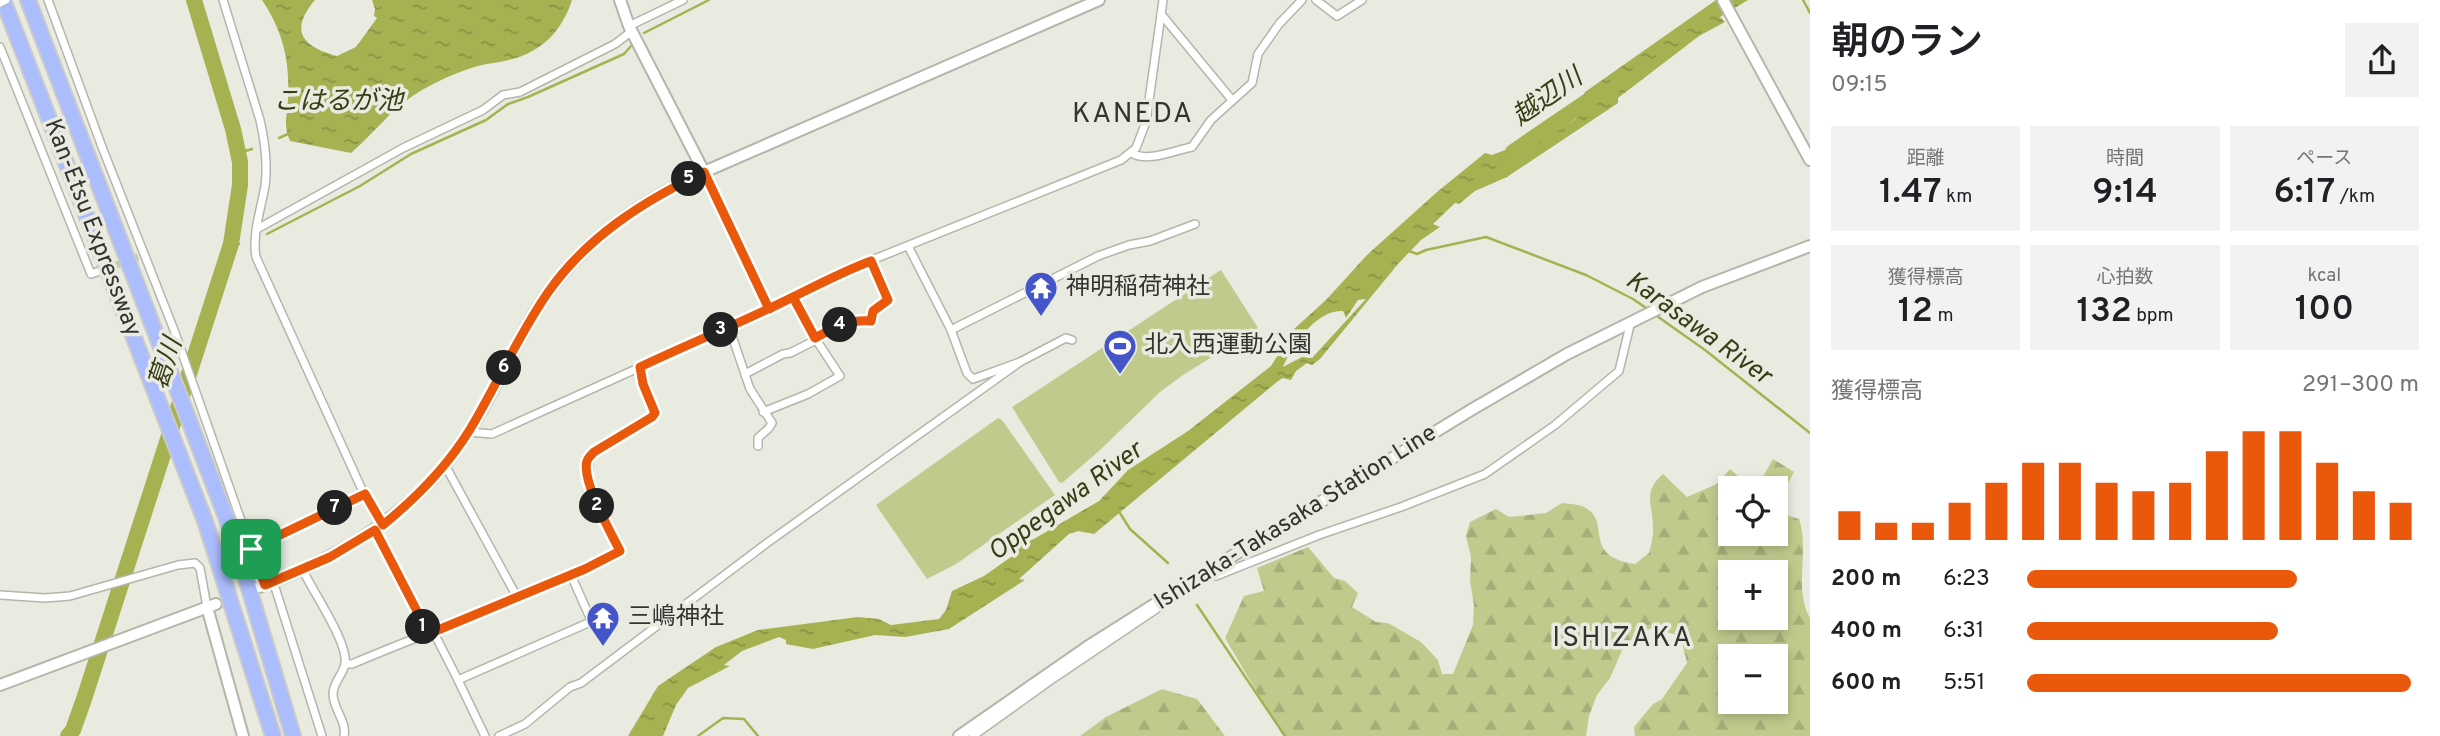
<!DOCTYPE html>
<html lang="ja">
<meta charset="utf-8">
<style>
body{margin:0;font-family:Overpass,"Noto Sans JP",sans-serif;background:#f2f2f2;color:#202124;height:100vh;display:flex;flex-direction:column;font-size:26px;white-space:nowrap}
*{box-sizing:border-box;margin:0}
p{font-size:23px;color:#757577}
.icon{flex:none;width:38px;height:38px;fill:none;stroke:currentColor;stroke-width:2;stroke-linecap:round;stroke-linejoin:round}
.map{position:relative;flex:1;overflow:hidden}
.drawer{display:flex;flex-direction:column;background:#fff;width:630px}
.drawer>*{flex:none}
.buttons{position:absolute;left:1718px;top:476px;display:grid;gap:14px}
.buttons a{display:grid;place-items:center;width:70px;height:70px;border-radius:0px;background:#fff;box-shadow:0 4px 10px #0003;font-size:35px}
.pin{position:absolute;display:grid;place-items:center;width:60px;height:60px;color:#fff;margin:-30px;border-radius:14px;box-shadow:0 4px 10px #0006}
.km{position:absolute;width:35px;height:35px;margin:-18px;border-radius:50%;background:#222;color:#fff;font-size:19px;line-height:35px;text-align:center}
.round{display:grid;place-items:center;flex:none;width:74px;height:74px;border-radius:0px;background:#f2f2f2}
.summary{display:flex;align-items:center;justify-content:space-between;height:119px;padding:0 21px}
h1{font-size:38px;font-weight:600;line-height:52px}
.stats{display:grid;grid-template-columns:repeat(3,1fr);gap:10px;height:119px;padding:7px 21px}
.stats div{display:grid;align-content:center;border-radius:0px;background:#f2f2f2;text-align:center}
.stats b{font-size:35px;font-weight:600}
.stats small{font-size:19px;font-weight:400}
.stats p{font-size:19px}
.chart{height:196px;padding:14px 21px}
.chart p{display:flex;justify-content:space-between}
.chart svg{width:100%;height:126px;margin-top:7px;stroke:#ea580c;stroke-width:6}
ul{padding:0 21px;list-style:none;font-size:23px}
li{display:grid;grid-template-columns:112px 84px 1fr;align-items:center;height:52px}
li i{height:18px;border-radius:9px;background:#ea580c}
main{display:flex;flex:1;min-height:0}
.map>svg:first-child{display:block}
.forest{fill:url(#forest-firs);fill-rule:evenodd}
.pitch{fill:#c0ca8c}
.water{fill:url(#water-ripples);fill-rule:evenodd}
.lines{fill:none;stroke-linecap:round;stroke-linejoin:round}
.stream{stroke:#a6b252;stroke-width:2.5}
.river{stroke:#a6b252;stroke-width:16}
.street-tunnel{stroke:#c5c6be;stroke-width:7;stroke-dasharray:7 3.5;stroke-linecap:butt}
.street-casing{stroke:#b4b6ac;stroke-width:10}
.secondary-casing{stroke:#b4b6ac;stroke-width:14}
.highway-casing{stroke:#cacac9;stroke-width:18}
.street{stroke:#fff;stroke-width:7}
.secondary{stroke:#fff;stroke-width:10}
.highway{stroke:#abbdfd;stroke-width:14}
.street-bridge-casing{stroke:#b4b6ac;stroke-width:10;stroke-linecap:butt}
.street-bridge{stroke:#fff;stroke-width:7}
.route-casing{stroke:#fff;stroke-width:14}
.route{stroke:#ea580c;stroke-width:9}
.labels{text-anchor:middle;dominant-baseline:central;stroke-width:7;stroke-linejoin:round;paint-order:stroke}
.street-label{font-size:24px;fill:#333430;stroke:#e9ebe1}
.poi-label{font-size:24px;fill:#333430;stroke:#e9ebe1;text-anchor:start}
.water-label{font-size:26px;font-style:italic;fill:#373d14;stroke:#e9ebe1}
.quarter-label{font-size:28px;letter-spacing:2px;fill:#333430;stroke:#e9ebe1}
</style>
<main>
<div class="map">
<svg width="1810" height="736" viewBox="0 0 1810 736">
<defs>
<pattern id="forest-firs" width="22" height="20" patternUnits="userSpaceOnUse" patternTransform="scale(1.75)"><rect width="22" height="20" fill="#c0ca8c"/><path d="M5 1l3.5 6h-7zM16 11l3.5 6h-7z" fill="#a5ae79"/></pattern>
<pattern id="water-ripples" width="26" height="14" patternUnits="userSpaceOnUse" patternTransform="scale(1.75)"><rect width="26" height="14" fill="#a6b252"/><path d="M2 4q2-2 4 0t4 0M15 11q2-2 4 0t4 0" fill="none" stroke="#889244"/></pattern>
</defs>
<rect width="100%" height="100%" fill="#e9ebe1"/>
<g class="forest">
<path d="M1773,459L1794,472L1786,487L1776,495V488H1731V534H1776V512L1799,519C1810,551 1793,589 1810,618V736H1635L1634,727L1653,704L1662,699L1687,663L1681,637L1654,627L1635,636L1624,646L1610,678L1597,695L1589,716L1586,736H1283L1225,638L1244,596L1264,591L1257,568L1308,547L1334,578L1345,581L1358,593L1352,607L1376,622L1388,623L1421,642L1438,660L1442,674H1453L1473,625L1474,605L1470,581L1471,557L1466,536L1470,522L1496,509L1509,517L1546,513L1562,503C1568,504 1578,504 1584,507C1613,521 1580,556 1635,564L1649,553C1651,546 1653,538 1653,531C1654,506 1641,493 1663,474L1687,497L1717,484L1730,469L1748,485L1759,484ZM1731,572H1776V618H1731ZM1731,656H1776V702H1731Z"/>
<path d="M1162,689L1197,699L1225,736H1080L1106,717Z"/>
</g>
<g class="pitch">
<path d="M1221,270L1258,328L1183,375L1160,392L1099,451L1062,483L1059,482L1012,407Z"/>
<path d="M998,418L1002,420L1055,495L956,564L927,579L876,505Z"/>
</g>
<g class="water">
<path d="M262,0H315C289,31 302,46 337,56L356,47L377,18L374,16L375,9L372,0H572C562,31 542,52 509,60C499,63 488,63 478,66C456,72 433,83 414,95C390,111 373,134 351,153L290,141C283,125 287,115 288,99C290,60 283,32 262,0Z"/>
<path d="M1716,0H1748L1720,17L1725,22L1699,36L1618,98V103L1507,177L1475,191L1459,204L1455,203L1433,224L1440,227L1421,240L1398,264L1320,359L1312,365L1307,363L1296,371L1291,380L1283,378L1278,381L1094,534L1078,531L1069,534L1019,579L1025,580L949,629L905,637L875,635L813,649L786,644V640L779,637L742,651L724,665L730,666L688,688L676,705L663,736H628L658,686L716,647L758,630L858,617L879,619L891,625L939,619L946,610L952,591L984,576L1018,552L1017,543L1034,539L1099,501L1128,470L1188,431L1271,366L1294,329L1326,300L1367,255L1437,192L1485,153L1492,155L1560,129L1576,119L1585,92ZM1366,299L1312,358L1302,357L1283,367C1292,345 1317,309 1343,311L1346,318L1358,300Z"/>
</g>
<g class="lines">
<g class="stream">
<path d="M1803,0L1810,13"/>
<path d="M644,33L709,0"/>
<path d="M279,138L288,134"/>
<path d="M238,153L252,149"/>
<path d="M267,234L360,186L411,154L486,120L508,104L528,97L624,54L631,46"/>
<path d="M231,244H239"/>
<path d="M1409,251L1417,254L1426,250L1486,237L1586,275L1633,299L1649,310"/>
<path d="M1654,314L1705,350L1810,433"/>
<path d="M1118,510L1130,529L1168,563"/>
<path d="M1197,605L1285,736"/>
<path d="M698,736L723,718L744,719L758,736"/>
</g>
<g class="river">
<path d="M1513,152L1598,94"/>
<path d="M68,736L73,730L84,699L231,244L240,185V162L233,129L194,0"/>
</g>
<path class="street-tunnel" d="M106,269L138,257"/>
<defs>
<g id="street">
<path d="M48,0L102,147L174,330L251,549"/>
<path d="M223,0L260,120C265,142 268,164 265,186C261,209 252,234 256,257L364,494L383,525"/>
<path d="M1316,0L1337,16L1362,0"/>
<path d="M1161,14L1232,100"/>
<path d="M629,26L683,0"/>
<path d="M0,47L91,274L97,272"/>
<path d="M1132,153C1147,163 1175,150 1192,147L1211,120L1252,83L1258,54L1279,24L1302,0"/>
<path d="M704,172L769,309"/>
<path d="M257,229L403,148L483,110L503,95L520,92L615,44L632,31"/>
<path d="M908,246L951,330L967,373L973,379L1020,362L1062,340L1066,338L1072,340"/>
<path d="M729,327L750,389L772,423L769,428L758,438V446"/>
<path d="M951,330L1098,256L1129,245L1150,241L1195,224"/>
<path d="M815,338C833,328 849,319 871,321L873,311L888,301L871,261"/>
<path d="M745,374L783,354L790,353L816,340"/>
<path d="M763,412L808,394L840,376L815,338L793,297"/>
<path d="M468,432L492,434L769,309L857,266L1121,160L1136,148L1146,122L1163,0"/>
<path d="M445,465L517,597"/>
<path d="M375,530L419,615L426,635"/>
<path d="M303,570C312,591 349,643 345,664C343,675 333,682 333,694C333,709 347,721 344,736"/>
<path d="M1201,576H1216L1319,535L1401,507L1485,474L1555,425L1619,371L1631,321"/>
<path d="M273,581L322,736"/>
<path d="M265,585L251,549L364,494"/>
<path d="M0,595L45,598L70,596L178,565L195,563L200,568L207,607"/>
<path d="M434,633L458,680L588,623L591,620L571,575"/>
<path d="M345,664H352C441,626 534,596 620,551C607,527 575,476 594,452L652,417L655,413L643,384L640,367"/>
<path d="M458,680L485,736"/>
<path d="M499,736L525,724L570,687L581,683L767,543L1020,362"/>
<path d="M973,736L1054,678L1177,595"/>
</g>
<g id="secondary">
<path d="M620,0L629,26L704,172"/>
<path d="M1723,0L1810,160"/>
<path d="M259,587C330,561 394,526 443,467C482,421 504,363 535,312C575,246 635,204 704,172L1099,0"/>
<path d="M207,607L243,736"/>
<path d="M0,685L216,604"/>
<path d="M959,736L1087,647L1193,580L1471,410L1567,354L1702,287L1810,246"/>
</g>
<g id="highway">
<path d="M3,0L205,521L273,736"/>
<path d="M28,0L234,538L293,736"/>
</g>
</defs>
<use href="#street" class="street-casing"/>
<use href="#secondary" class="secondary-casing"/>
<use href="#highway" class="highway-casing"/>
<use href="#street" class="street"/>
<use href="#secondary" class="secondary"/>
<use href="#highway" class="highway"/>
<defs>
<path id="street-bridge" d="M0,3L6,0"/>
</defs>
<use href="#street-bridge" class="street-bridge-casing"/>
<use href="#street-bridge" class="street-bridge"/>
</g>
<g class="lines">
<defs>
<path id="route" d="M251,549L265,585L330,557L375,530L419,615L426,635L585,569L620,551C611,533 581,480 587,461C588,458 592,454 594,452L652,417L655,413L643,384L640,367C682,347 726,329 768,309C803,293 836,274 871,261L888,300L873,311L871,321C849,319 833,328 815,338L793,297L769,309L704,172C644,201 588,236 549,291C518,335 497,385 469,431C446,468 416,498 383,525L365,494L251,549"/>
</defs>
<use href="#route" class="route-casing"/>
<use href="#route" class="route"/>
</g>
<defs>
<symbol id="temple-pin" viewBox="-11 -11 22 30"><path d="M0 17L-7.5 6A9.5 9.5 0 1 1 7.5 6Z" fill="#4355c9" stroke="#e9ebe1"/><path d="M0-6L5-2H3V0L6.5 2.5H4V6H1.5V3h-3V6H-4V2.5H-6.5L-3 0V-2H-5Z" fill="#fff"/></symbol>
<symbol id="stadium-pin" viewBox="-11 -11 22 30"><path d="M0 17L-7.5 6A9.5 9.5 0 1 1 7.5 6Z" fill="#4355c9" stroke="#e9ebe1"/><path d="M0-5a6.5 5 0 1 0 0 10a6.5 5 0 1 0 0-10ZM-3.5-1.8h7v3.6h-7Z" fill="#fff"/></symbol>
</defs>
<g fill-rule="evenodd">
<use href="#temple-pin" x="1022" y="269" width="38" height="52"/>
<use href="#stadium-pin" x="1101" y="327" width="38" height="52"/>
<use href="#temple-pin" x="584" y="599" width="38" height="52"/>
</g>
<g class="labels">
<g class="street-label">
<text transform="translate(92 228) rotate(69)">Kan-Etsu Expressway</text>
<text transform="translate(1296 518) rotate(-32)">Ishizaka-Takasaka Station Line</text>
</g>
<g class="poi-label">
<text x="1066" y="288">神明稲荷神社</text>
<text x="1144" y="346">北入西運動公園</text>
<text x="628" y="618">三嶋神社</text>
</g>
<g class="water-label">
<text transform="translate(1548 98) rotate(-35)">越辺川</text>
<text x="338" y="102">こはるが池</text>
<text transform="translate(1698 329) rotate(36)">Karasawa River</text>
<text transform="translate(167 364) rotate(-72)">葛川</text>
<text transform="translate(1066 502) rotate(-36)">Oppegawa River</text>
</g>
<g class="quarter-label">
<text x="1133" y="115">KANEDA</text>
<text x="1623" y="639">ISHIZAKA</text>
</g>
</g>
</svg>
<div class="buttons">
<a><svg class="icon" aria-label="locate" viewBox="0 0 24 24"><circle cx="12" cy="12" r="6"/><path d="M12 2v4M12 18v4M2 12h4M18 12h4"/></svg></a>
<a>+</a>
<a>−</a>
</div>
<div class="pin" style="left:251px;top:549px;background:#1e9e55"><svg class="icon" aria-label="arrive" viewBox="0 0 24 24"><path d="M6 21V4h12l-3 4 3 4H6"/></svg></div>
<b class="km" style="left:423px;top:627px">1</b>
<b class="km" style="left:597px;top:506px">2</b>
<b class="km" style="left:721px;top:330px">3</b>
<b class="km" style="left:840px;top:325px">4</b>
<b class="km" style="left:689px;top:179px">5</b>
<b class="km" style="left:504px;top:368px">6</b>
<b class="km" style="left:335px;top:508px">7</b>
</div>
<section class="drawer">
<div class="summary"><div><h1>朝のラン</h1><p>09:15</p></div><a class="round"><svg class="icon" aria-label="share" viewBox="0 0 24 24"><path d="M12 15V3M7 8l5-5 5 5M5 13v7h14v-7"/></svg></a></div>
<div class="stats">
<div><p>距離</p><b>1.47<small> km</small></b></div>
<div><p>時間</p><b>9:14</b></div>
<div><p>ペース</p><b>6:17<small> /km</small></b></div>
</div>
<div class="stats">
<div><p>獲得標高</p><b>12<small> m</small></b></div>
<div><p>心拍数</p><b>132<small> bpm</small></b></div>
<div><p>kcal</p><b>100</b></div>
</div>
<div class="chart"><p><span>獲得標高</span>291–300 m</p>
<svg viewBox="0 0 160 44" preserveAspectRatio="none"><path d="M5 44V34M15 44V38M25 44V38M35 44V31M45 44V24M55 44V17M65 44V17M75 44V24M85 44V27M95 44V24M105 44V13M115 44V6M125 44V6M135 44V17M145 44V27M155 44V31"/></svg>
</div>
<ul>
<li><b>200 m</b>6:23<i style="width:69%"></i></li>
<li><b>400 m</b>6:31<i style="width:64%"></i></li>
<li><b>600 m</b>5:51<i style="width:98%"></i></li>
</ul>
</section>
</main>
